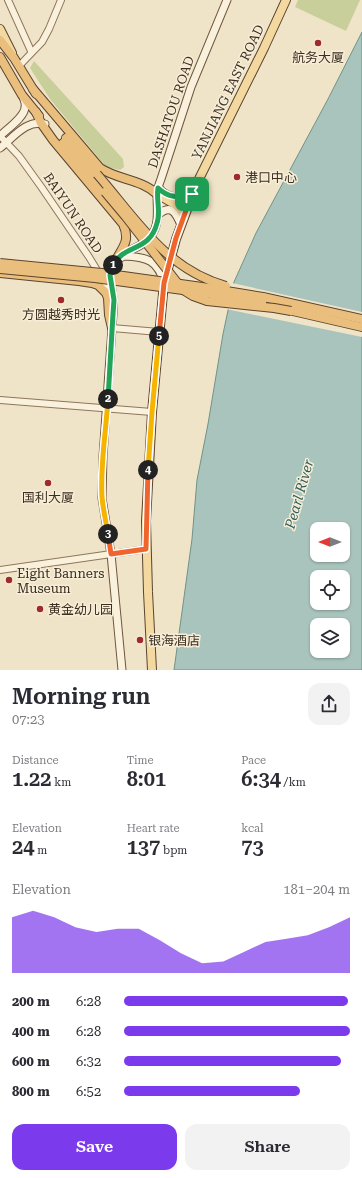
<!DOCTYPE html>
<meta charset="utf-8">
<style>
body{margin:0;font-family:"Roboto Serif","Noto Sans SC",serif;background:#f2f2f3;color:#2b2b33;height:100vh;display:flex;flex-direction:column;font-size:15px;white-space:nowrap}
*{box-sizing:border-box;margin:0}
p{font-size:13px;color:#7c7c81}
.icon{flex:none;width:22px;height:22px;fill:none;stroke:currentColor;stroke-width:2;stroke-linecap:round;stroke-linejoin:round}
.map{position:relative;height:670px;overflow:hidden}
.side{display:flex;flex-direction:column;background:#fff;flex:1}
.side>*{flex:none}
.needle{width:26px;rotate:270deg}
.controls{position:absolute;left:310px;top:522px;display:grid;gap:8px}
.controls a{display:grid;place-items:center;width:40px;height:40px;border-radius:8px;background:#fff;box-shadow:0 1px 3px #0004;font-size:20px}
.pin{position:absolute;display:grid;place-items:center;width:34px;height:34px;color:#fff;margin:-17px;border-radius:8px;box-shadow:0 2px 6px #0006}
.km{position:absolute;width:20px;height:20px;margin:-10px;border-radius:50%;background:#222;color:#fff;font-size:11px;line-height:20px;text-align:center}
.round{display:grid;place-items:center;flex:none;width:42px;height:42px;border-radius:12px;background:#f2f2f3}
.headline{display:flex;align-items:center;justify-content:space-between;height:68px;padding:0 12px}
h1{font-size:22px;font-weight:600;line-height:30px}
.metrics{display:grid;grid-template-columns:repeat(3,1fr);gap:6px;height:68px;padding:4px 12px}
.metrics div{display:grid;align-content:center}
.metrics b{font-size:20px;font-weight:600}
.metrics small{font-size:11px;font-weight:400}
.metrics p{font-size:11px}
.chart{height:112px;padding:8px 12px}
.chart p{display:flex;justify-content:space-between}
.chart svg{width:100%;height:72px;margin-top:4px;fill:#7c3aed;opacity:.7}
.action{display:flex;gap:8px;margin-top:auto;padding:8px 12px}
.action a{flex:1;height:46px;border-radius:12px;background:#7c3aed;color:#fff;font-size:16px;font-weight:600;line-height:46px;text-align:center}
.action a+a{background:#f2f2f3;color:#2b2b33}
ul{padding:0 12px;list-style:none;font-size:13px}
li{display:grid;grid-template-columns:64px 48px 1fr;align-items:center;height:30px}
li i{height:10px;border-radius:5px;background:#7c3aed}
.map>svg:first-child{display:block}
.green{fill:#c9cf9b}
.water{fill:#a9c4bc;stroke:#6f938a;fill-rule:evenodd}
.pier{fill:#f0e4c8}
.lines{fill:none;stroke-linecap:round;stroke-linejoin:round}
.tertiary-casing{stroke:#8d765c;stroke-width:8}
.secondary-casing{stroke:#6f573f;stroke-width:9}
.primary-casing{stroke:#5b4430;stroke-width:10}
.trunk-casing{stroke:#5b4430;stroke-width:10}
.tertiary{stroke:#faf1dc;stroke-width:6}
.secondary{stroke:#faf1dc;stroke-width:7}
.primary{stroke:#f3d9a0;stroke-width:8}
.trunk{stroke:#eabe7c;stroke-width:8}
.trunk-bridge-casing{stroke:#5b4430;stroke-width:10;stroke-linecap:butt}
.trunk-bridge{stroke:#eabe7c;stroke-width:8}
.split-1-casing{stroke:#fff;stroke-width:8}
.split-2-casing{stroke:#fff;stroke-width:8}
.split-3-casing{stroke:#fff;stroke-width:8}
.split-4-casing{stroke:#fff;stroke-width:8}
.split-5-casing{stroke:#fff;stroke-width:8}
.split-6-casing{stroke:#fff;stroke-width:8}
.split-1{stroke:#22a559;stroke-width:5}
.split-2{stroke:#22a559;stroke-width:5}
.split-3{stroke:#f5b400;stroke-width:5}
.split-4{stroke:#f0652b;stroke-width:5}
.split-5{stroke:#f5b400;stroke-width:5}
.split-6{stroke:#f0652b;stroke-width:5}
.poi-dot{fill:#9e2a2b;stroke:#f7eed8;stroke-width:1.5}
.labels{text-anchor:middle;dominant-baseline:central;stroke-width:3;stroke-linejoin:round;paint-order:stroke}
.poi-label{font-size:13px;fill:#3d2e20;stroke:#f7eed8;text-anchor:start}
.street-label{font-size:13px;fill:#3d2e20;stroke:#f7eed8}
.water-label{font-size:14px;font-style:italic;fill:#2f5d5a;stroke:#f7eed8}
</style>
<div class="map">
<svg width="362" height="670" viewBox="0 0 362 670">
<rect width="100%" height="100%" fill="#f0e4c8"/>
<g class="green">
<path d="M298,0H360L346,31L295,7Z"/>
<path d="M34,61L123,159L124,167L120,170L106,167L50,99L30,68Z"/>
</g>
<path class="water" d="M362,32V670H174L192,539L197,480L208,424L223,334L234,282L256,233L328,99ZM317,529H343V555H317ZM317,577H343V603H317ZM317,625H343V651H317Z"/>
<path class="pier" d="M232,283L362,312V337L226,309Z"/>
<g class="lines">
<defs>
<g id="tertiary">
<path d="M8,0L31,51"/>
<path d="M19,66L42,42L49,29L61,0"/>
<path d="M0,136L19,156L42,188L89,257L111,293"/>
<path d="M112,328L159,332"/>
<path d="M0,400L152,412"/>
<path d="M0,570L146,549"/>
</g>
<g id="secondary">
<path d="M0,136C7,129 25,117 25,107C26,103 24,100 23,97"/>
<path d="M0,148C13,138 26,119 45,124"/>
<path d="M159,188C168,199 179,198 192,194"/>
<path d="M158,215C171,203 176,213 181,225"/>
<path d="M120,256C128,250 138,248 145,242C161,230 157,212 157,195C157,190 159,184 161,179L191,87L227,0"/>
<path d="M122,670L111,554L102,498L103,456L113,314C113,309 114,303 113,298C111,282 106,264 124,256C147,257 158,260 164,283"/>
</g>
<g id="primary">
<path d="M0,29L12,53"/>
<path d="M157,194L176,205L180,209L184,217"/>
<path d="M152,670L148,592L146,521L152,412L164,283L176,239L197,183L264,48L286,0"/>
</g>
<g id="trunk">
<path d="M0,40L14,58L36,94"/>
<path d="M0,57L22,95L39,116"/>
<path d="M33,89L100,168C118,180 141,179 157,194"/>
<path d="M36,112L41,123L53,140L123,224C131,242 122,247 115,262"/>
<path d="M66,138L97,174"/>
<path d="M63,143L105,192"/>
<path d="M0,273L79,281L92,283L98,285L106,293L108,298L109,315L112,328"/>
<path d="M263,297L362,319"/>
<path d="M284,309L362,327"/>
</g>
</defs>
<use href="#tertiary" class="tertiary-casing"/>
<use href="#secondary" class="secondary-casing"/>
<use href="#primary" class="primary-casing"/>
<use href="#trunk" class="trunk-casing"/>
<use href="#tertiary" class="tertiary"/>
<use href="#secondary" class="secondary"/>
<use href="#primary" class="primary"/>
<use href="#trunk" class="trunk"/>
<defs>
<g id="trunk-bridge">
<path d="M97,174C136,219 165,269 226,286"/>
<path d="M105,192L126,217L179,285L185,291L193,296L207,301L274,308L291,311"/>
<path d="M0,263L102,273L202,287L263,297"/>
<path d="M0,269L95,278L212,294L262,303"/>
</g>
</defs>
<use href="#trunk-bridge" class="trunk-bridge-casing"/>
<use href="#trunk-bridge" class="trunk-bridge"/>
</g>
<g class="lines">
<defs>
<path id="split-1" d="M113,265C124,244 150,252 157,223C161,212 156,200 158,188C168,198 179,198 192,194"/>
<path id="split-2" d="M108,399L113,314L114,300L110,275L113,265"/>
<path id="split-3" d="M108,399C106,432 100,465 102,497C103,509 106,522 108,534"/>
<path id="split-4" d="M108,534L111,554L146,549L148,470"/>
<path id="split-5" d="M148,470L152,412L159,336"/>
<path id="split-6" d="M159,336L164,283L176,238L192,194"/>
</defs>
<use href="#split-1" class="split-1-casing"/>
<use href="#split-2" class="split-2-casing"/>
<use href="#split-3" class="split-3-casing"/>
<use href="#split-4" class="split-4-casing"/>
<use href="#split-5" class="split-5-casing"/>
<use href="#split-6" class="split-6-casing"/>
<use href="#split-1" class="split-1"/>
<use href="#split-2" class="split-2"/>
<use href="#split-3" class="split-3"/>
<use href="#split-4" class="split-4"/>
<use href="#split-5" class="split-5"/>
<use href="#split-6" class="split-6"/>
</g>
<g class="poi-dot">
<circle cx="318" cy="43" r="4"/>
<circle cx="237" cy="177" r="4"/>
<circle cx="61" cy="300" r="4"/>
<circle cx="48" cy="483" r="4"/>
<circle cx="9" cy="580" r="4"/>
<circle cx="40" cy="609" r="4"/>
<circle cx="140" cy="640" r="4"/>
</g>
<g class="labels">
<g class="poi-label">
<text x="318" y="57" text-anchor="middle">航务大厦</text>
<text x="245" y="177">港口中心</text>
<text x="61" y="314" text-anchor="middle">方圆越秀时光</text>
<text x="48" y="497" text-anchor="middle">国利大厦</text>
<text x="17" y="573">Eight Banners<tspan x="17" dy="15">Museum</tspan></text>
<text x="48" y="609">黄金幼儿园</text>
<text x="148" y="640">银海酒店</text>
</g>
<g class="street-label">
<text transform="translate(228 92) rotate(-64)">YANJIANG EAST ROAD</text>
<text transform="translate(171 112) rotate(-71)">DASHATOU ROAD</text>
<text transform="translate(73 213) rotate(56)">BAIYUN ROAD</text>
</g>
<g class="water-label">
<text transform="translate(299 494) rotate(-74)">Pearl River</text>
</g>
</g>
</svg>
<div class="controls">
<a><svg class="needle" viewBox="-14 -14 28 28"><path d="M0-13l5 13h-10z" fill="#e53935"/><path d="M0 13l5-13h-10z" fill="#7c7c81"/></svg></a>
<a><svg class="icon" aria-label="locate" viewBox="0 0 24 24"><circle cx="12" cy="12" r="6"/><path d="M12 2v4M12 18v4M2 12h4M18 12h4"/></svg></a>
<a><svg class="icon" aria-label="layers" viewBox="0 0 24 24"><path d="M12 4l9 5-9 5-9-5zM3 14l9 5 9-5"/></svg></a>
</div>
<div class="pin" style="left:192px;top:194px;background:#1e9e55"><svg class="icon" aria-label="arrive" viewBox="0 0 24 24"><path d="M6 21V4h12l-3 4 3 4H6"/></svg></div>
<b class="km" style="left:113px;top:265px">1</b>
<b class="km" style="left:108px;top:399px">2</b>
<b class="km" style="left:108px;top:534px">3</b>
<b class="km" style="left:148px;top:470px">4</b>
<b class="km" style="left:159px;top:336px">5</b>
</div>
<section class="side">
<div class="headline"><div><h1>Morning run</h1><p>07:23</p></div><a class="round"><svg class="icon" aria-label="share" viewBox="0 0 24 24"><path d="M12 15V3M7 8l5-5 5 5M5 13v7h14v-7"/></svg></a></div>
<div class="metrics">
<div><p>Distance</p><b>1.22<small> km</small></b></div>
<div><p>Time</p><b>8:01</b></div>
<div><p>Pace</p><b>6:34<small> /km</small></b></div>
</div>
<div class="metrics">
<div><p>Elevation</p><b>24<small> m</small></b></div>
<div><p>Heart rate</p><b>137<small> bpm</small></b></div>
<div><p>kcal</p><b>73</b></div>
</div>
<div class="chart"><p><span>Elevation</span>181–204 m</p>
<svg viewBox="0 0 160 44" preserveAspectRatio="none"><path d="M0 44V10L10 6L20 10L30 16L40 19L50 17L60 17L70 24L80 32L90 38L100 37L110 31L120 25L130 23L140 21L150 16L160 10V44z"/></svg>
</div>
<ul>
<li><b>200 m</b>6:28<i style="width:99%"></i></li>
<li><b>400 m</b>6:28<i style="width:100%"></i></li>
<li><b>600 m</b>6:32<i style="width:96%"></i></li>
<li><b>800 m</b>6:52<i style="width:78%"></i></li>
</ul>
<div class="action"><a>Save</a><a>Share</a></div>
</section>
